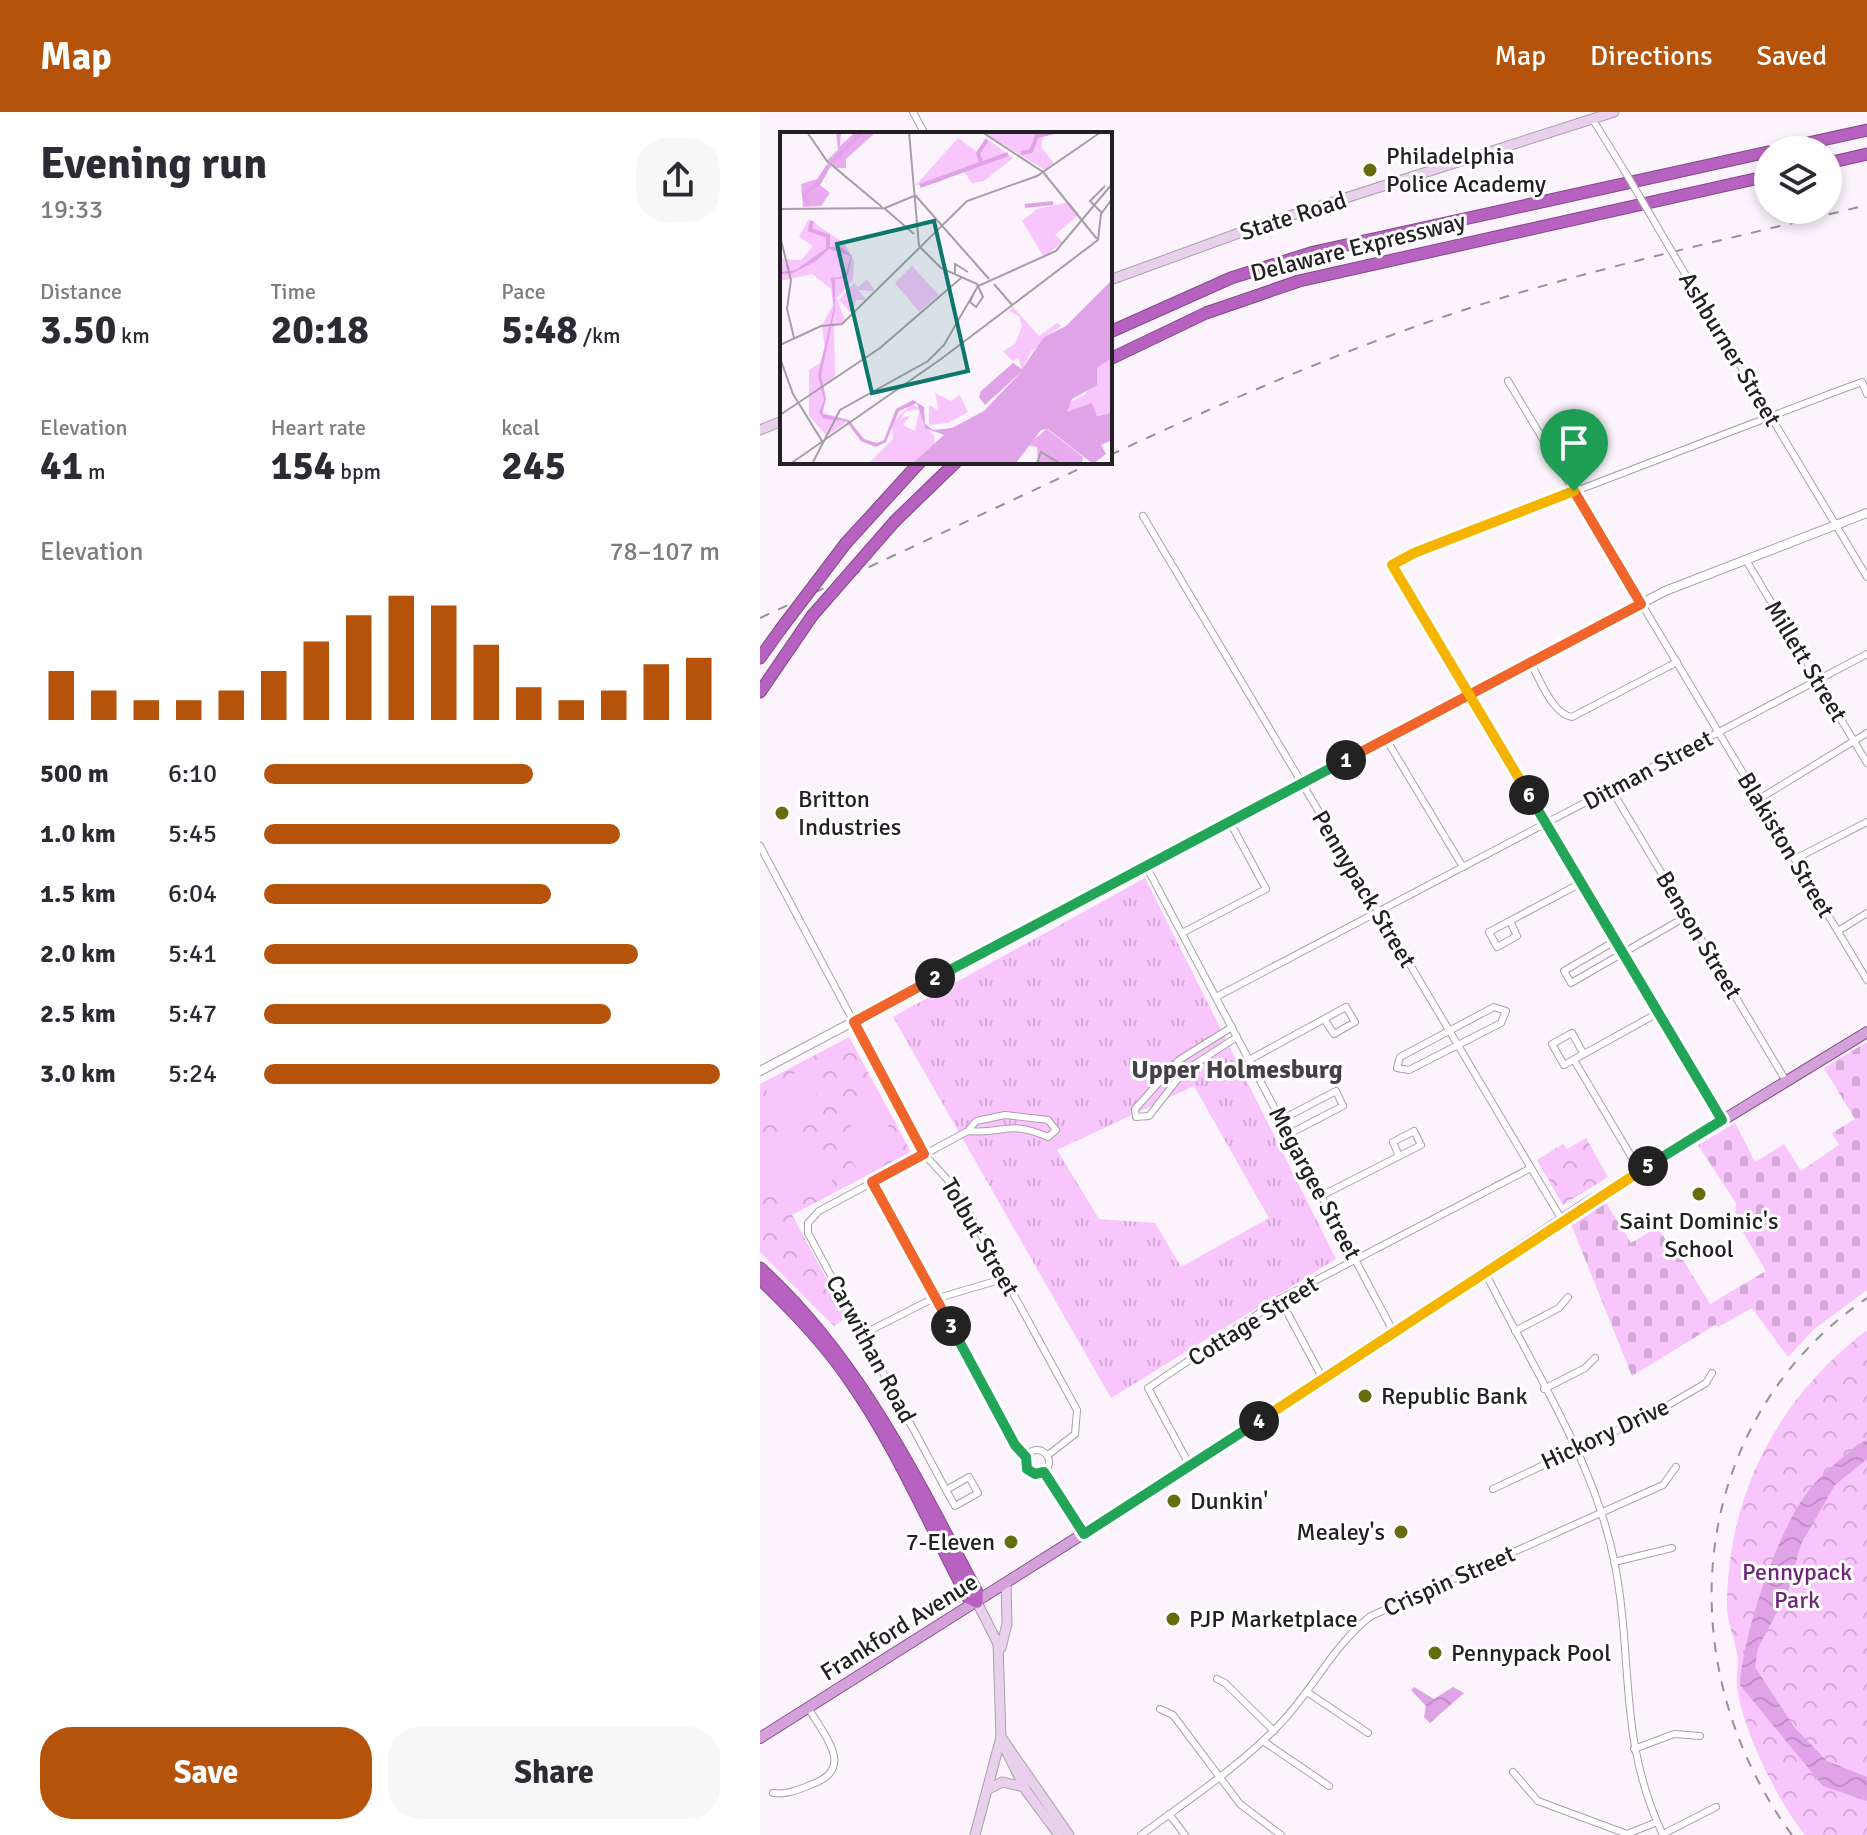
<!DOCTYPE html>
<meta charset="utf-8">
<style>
body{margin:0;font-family:Signika,sans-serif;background:#f7f7f7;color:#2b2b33;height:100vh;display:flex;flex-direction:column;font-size:30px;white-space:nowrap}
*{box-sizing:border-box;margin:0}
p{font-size:26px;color:#7c7c81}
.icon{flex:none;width:44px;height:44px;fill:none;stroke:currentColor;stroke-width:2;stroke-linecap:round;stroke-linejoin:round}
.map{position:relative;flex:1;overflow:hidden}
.details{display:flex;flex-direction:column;background:#fff;width:760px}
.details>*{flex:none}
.buttons{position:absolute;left:994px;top:24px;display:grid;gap:16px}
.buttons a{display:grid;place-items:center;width:88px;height:88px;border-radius:50%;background:#fff;box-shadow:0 4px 12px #0003;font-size:40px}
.pin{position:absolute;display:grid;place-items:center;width:68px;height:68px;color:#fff;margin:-82px -34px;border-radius:50% 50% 50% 0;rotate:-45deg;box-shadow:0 0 8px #0007}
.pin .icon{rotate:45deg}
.km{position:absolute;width:40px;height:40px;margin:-20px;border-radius:50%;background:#222;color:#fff;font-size:22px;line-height:40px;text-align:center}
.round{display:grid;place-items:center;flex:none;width:84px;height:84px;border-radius:32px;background:#f7f7f7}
.overview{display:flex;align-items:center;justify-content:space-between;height:136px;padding:0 40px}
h1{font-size:44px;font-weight:700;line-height:60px}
.figures{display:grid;grid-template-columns:repeat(3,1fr);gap:12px;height:136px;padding:8px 40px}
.figures div{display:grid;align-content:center}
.figures b{font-size:40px;font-weight:700}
.figures small{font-size:22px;font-weight:400}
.figures p{font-size:22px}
.chart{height:224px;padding:16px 40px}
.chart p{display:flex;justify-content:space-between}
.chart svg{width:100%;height:144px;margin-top:8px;stroke:#b45309;stroke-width:6}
.cta{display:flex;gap:16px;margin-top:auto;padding:16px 40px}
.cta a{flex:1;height:92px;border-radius:32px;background:#b45309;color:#fff;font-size:32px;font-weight:700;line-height:92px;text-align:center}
.cta a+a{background:#f7f7f7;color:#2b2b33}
ul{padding:0 40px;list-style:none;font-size:26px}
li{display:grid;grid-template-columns:128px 96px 1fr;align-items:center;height:60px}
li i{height:20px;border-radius:10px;background:#b45309}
header{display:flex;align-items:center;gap:48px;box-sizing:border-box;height:112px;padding:0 40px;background:#b45309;color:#fff}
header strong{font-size:38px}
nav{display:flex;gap:44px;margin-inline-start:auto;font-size:28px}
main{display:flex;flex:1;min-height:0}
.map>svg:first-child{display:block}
.grass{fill:url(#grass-tufts);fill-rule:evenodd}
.cemetery{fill:url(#cemetery-stones)}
.park{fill:url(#park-crowns)}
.pitch{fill:#f8c5fd}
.water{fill:url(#water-waves)}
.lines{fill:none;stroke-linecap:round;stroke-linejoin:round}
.minor-casing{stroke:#a9a1a9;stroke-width:8}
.tertiary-casing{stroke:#a9a1a9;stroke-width:10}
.secondary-casing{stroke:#a9a1a9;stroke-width:11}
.primary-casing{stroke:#834b8a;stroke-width:12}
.motorway-casing{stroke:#834b8a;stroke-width:13}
.minor{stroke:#fff;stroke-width:6}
.tertiary{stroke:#fff;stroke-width:8}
.secondary{stroke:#e9d0ec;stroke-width:9}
.primary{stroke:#d4a1da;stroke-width:10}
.motorway{stroke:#b762c1;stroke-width:11}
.rail{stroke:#969197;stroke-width:2;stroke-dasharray:10 10;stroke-linecap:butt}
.minor-bridge-casing{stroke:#a9a1a9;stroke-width:8;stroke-linecap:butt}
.motorway-bridge-casing{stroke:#834b8a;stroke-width:13;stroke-linecap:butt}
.minor-bridge{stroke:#fff;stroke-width:6}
.motorway-bridge{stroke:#b762c1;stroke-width:11}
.split-1-casing{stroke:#fff;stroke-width:16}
.split-2-casing{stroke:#fff;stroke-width:16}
.split-3-casing{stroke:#fff;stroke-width:16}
.split-4-casing{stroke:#fff;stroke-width:16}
.split-5-casing{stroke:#fff;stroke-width:16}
.split-6-casing{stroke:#fff;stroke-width:16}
.split-7-casing{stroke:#fff;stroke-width:16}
.split-1{stroke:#f0652b;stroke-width:10}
.split-2{stroke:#22a559;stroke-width:10}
.split-3{stroke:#f0652b;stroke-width:10}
.split-4{stroke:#22a559;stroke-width:10}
.split-5{stroke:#f5b400;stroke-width:10}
.split-6{stroke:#22a559;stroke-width:10}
.split-7{stroke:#f5b400;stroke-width:10}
.poi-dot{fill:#666c10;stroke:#fff;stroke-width:3}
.labels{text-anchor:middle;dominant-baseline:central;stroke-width:6;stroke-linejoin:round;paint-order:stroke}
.poi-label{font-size:24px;fill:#232023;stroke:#fff;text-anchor:start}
.street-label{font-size:24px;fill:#232023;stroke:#fff}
.park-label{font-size:24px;fill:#6f2678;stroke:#fff}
.neighbourhood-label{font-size:26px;font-weight:bold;fill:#453f46;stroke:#fff}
.inset-river{fill:none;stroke:#e1a3e8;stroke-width:4}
.inset-road{fill:none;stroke:#a59fa5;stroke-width:2}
.view{fill:#0f766e;fill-opacity:0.15;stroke:#0f766e;stroke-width:4}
.inset-edge{fill:none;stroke:#232023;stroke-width:4}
</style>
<header>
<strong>Map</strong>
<nav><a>Map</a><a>Directions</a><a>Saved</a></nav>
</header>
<main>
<section class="details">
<div class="overview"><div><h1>Evening run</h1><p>19:33</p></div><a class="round"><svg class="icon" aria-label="share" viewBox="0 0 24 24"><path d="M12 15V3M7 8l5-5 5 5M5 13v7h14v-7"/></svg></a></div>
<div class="figures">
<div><p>Distance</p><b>3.50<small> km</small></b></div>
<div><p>Time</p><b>20:18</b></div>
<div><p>Pace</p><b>5:48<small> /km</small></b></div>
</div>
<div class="figures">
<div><p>Elevation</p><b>41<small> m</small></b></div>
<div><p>Heart rate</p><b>154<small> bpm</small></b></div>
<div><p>kcal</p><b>245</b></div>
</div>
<div class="chart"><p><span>Elevation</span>78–107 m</p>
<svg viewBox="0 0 160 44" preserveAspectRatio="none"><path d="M5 44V29M15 44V35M25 44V38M35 44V38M45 44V35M55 44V29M65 44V20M75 44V12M85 44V6M95 44V9M105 44V21M115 44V34M125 44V38M135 44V35M145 44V27M155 44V25"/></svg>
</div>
<ul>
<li><b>500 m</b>6:10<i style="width:59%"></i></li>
<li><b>1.0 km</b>5:45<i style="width:78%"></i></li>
<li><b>1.5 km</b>6:04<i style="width:63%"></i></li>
<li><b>2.0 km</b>5:41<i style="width:82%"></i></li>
<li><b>2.5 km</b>5:47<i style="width:76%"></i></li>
<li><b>3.0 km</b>5:24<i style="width:100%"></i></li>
</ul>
<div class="cta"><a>Save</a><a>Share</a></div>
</section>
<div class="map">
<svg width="1107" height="1723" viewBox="0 0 1107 1723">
<defs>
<pattern id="grass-tufts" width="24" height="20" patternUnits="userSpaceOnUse" patternTransform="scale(2)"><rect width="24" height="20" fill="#f8c5fd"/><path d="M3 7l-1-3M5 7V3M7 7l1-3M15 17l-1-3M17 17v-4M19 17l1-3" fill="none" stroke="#d4a9d9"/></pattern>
<pattern id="cemetery-stones" width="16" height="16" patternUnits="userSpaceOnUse" patternTransform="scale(2)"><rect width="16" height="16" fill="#f8c5fd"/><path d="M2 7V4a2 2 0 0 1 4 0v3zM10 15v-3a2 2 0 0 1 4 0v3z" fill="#d4a9d9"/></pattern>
<pattern id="park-crowns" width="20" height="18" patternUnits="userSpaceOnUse" patternTransform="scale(2)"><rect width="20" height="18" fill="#f8c5fd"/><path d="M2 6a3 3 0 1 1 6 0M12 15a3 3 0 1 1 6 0" fill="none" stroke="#d4a9d9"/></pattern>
<pattern id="water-waves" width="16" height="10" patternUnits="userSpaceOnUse" patternTransform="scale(2)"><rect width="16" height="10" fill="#e1a3e8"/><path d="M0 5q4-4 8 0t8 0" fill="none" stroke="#c18cc7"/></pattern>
</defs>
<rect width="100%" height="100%" fill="#fbf4fc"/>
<path class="grass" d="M385,766L576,1147L351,1286L133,905ZM434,974L509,1106L421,1155L395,1111L339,1107L297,1038Z"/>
<path class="cemetery" d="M1107,930V1178L1053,1218L1028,1245L992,1196L958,1215L955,1213L872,1264L811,1112L846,1091L871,1131L898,1115L908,1132L912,1130L950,1192L1006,1159L975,1107L976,1091L938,1033L975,1011L995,1050L1024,1032L1041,1059L1079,1033L1072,1021L1095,1007L1064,956Z"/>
<g class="park">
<path d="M89,925L151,1040L32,1103L87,1205L74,1214L0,1140V972Z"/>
<path d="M826,1026L848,1065L803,1093L777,1048L803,1032L807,1037Z"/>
<path d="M1107,1218V1723H1045C1018,1690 982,1617 977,1574C976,1566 978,1558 978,1550C977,1530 966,1511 967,1490C969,1379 1019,1285 1107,1218Z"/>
</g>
<g class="pitch">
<path d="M44,955C67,978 57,1010 26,1016L6,979Z"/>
<path d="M116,990L139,1034L97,1057C79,1032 87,1002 116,990Z"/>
<path d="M19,1028C48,1026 70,1045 73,1074L24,1095L20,1093L0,1049V1035Z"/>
</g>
<g class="water">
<path d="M1107,1328V1347L1075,1373L1041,1432L1028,1479L998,1536L995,1555L1035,1616L1067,1649L1107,1665V1689L1063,1674L980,1573C983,1523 1015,1427 1044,1385C1057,1365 1079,1349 1097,1333Z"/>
<path d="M654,1575L674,1587L693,1575L704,1581L670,1611L664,1605L666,1594L651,1578Z"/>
</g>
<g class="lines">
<defs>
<g id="minor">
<path d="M153,0L165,22"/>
<path d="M833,8L867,63"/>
<path d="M918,150L1107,465"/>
<path d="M748,269L1107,868"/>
<path d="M383,404L802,1108"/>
<path d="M986,448L1107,651"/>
<path d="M770,550C780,567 792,602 812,605L917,550"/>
<path d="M626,627L703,755"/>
<path d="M851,677L1026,969"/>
<path d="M999,687L1107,621"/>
<path d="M0,734L164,1042L196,1077L317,1298L315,1322L288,1343"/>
<path d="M1035,747L1107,710"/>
<path d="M386,754L633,1219"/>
<path d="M750,809L757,824L737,835L729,820L821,771"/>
<path d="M1078,819L1107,801"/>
<path d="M422,821L506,777L470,710"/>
<path d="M855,829L804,859L811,871L927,804"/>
<path d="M456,885L1107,542"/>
<path d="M734,895L746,899L741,911L649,958L637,956L640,945Z"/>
<path d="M472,915L419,948L375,997L376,1005L389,1004L424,959L477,925"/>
<path d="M823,941L812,921L792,932L804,953L898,901"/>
<path d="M489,948L586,895L595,910L574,922L564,907"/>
<path d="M814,948L880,1059"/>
<path d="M521,1008L576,979L583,994L529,1022"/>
<path d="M962,1008L632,453L654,441L1072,281L1102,270L1107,282"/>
<path d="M112,1070L255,1333L266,1345"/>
<path d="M561,1084L661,1033L654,1019L633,1030L639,1044"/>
<path d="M724,1158C770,1252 833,1345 854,1448C874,1546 857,1626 903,1723"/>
<path d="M520,1187L563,1267"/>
<path d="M755,1219L799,1196L808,1185"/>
<path d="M103,1222L168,1189L246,1166"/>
<path d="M784,1277L825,1256L835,1246"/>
<circle cx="277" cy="1350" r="12"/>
<path d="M430,1354L388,1276L520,1187L771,1056"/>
<path d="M284,1360L324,1422"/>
<path d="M733,1377L898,1299L946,1271L952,1261"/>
<path d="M186,1378L209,1365L218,1381L195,1394L186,1378L48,1121V1111L59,1099L208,1019L216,1009L245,1003L288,1008L296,1018L288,1025C247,1007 243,1023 208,1019"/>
<path d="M854,1450L912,1436"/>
<path d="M457,1567L465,1571L514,1619"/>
<path d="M547,1580L608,1621"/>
<path d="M400,1597L413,1603L480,1692L521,1723"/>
<path d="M503,1629L569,1674"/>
<path d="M874,1637L914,1622L940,1624"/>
<path d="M753,1660L778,1689L867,1722L897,1710"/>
<path d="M13,1681C28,1683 40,1677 55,1671C95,1655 63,1623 48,1595"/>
<path d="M409,1702L425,1723"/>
<path d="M903,1722L956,1695"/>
<path d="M381,1723C428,1688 479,1655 520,1612C553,1578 573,1533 611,1504L903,1373L916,1355"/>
</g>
<path id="tertiary" d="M0,959L905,479L1107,401"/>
<g id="secondary">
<path d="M350,168L501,113L854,0"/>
<path d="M0,318L22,309"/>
<path d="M241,1536L247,1512L246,1472"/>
<path d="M241,1625L309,1723"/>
<path d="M242,1631L267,1680L299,1723"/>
<path d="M227,1678L242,1670L264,1675"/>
<path d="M215,1723L241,1625L238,1532L217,1490"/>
</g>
<path id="primary" d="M0,1626L459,1336L824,1093L1107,920"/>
<g id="motorway">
<path d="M1017,38L1107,18"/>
<path d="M1068,51L1107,42"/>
<path d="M350,220L471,166L554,140L1008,40"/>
<path d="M350,247L446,201L539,169L1008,64"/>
<path d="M135,409L196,350"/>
<path d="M86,431L160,350"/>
<path d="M0,546L20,518"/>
<path d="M0,580L52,504"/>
<path d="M0,1156C99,1246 155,1364 217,1480V1490"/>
<path d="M0,1167C33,1199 64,1231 90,1269C137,1336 169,1413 208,1486L217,1490"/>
</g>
</defs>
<use href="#minor" class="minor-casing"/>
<use href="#tertiary" class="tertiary-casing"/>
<use href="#secondary" class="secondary-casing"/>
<use href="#primary" class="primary-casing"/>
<use href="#motorway" class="motorway-casing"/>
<use href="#minor" class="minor"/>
<use href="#tertiary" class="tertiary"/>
<use href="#secondary" class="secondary"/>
<use href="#primary" class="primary"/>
<use href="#motorway" class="motorway"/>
<g class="rail">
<path d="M350,343C475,285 600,230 732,189C855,151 982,124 1107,93"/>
<path d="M0,506L334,350"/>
<path d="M1032,1723C906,1552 926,1310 1107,1186"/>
</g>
<defs>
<path id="minor-bridge" d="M867,63L918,150"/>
<g id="motorway-bridge">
<path d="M52,504L135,409"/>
<path d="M20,518L86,431"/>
</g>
</defs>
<use href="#minor-bridge" class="minor-bridge-casing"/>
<use href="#motorway-bridge" class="motorway-bridge-casing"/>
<use href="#minor-bridge" class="minor-bridge"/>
<use href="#motorway-bridge" class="motorway-bridge"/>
</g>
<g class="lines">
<defs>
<path id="split-1" d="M586,648L881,492L814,379"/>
<path id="split-2" d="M175,866L586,648"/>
<path id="split-3" d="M175,866L94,910L164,1042L112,1070L191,1214"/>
<path id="split-4" d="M191,1214L255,1333L266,1345L267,1357L275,1362L284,1360L324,1422L499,1309"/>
<path id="split-5" d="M499,1309L888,1054"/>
<path id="split-6" d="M769,683L962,1008L888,1054"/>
<path id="split-7" d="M769,683L632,453L654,441L814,379"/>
</defs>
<use href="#split-1" class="split-1-casing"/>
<use href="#split-2" class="split-2-casing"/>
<use href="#split-3" class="split-3-casing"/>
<use href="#split-4" class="split-4-casing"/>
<use href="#split-5" class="split-5-casing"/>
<use href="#split-6" class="split-6-casing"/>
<use href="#split-7" class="split-7-casing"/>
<use href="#split-1" class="split-1"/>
<use href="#split-2" class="split-2"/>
<use href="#split-3" class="split-3"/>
<use href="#split-4" class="split-4"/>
<use href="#split-5" class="split-5"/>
<use href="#split-6" class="split-6"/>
<use href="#split-7" class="split-7"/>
</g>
<g class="poi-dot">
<circle cx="610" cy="58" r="8"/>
<circle cx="22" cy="701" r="8"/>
<circle cx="939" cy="1082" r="8"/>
<circle cx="605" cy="1284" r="8"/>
<circle cx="414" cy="1389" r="8"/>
<circle cx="641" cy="1420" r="8"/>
<circle cx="251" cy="1430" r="8"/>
<circle cx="413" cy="1507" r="8"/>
<circle cx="675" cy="1541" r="8"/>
</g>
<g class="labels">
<g class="poi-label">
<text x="626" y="44">Philadelphia<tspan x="626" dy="28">Police Academy</tspan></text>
<text x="38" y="687">Britton<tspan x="38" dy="28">Industries</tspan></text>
<text x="939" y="1109" text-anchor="middle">Saint Dominic's<tspan x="939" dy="28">School</tspan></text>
<text x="621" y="1284">Republic Bank</text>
<text x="430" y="1389">Dunkin'</text>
<text x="625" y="1420" text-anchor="end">Mealey's</text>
<text x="235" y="1430" text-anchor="end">7-Eleven</text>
<text x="429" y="1507">PJP Marketplace</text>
<text x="691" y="1541">Pennypack Pool</text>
</g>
<g class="street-label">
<text transform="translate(533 104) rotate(-18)">State Road</text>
<text transform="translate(598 135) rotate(-14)">Delaware Expressway</text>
<text transform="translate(970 237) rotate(59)">Ashburner Street</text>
<text transform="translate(1046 549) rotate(59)">Millett Street</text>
<text transform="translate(888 658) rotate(-28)">Ditman Street</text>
<text transform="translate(1026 733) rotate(59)">Blakiston Street</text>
<text transform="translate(604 777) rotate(59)">Pennypack Street</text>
<text transform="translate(939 823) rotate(59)">Benson Street</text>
<text transform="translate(555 1071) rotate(62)">Megargee Street</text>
<text transform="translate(220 1125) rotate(60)">Tolbut Street</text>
<text transform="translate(493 1209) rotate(-32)">Cottage Street</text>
<text transform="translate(111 1237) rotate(62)">Carwithan Road</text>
<text transform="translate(845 1322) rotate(-25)">Hickory Drive</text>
<text transform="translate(689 1469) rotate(-24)">Crispin Street</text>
<text transform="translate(139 1515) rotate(-32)">Frankford Avenue</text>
</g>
<g class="park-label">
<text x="1037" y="1460">Pennypack<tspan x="1037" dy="28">Park</tspan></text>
</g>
<g class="neighbourhood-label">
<text x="477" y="958">Upper Holmesburg</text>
</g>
</g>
<g transform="translate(20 20)">
<rect width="332" height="332" fill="#fbf4fc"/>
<path d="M203,0H263L261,15L274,31L265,38ZM178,6L197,20L206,6L233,26L204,49L192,51L182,37L159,50L136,53ZM132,134L159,163L139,180L115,151ZM155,261L171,269L180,263L188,280L168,291L149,293V273L159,279Z" fill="#f8c5fd"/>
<path d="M56,0H61L60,14L73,2L96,0L66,27V36H57L47,28L58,18ZM48,31L51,34L40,53L50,61L41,74L23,75L21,52L37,47ZM267,297L303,325L302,330L310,332L258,330L257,315L247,313Z" fill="#e9aaef"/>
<path d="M87,147L95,159L78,158L86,168H76L72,182L59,168L74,151L78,155Z" fill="#f8c5fd"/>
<path d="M289,70L299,82L275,103L283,110L264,125L242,89L257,77ZM29,87L65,112L74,129L73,148L57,166L65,189L54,195L55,245L44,253L43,281L69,288L47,304L29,284V238L40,231L45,217L42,193L53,173L51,157L32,142L0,149V127L21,128L33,114L19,105ZM233,175L259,204L277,191L281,194L264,205L265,210L252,218L242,237L238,226L232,229L223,219L235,212L242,194L239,184L229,179ZM332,226V281L317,284L310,273L288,282V271L305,263L317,236ZM131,272L141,277L126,279L120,287L131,283L123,293L135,299L139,280H143L142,291L154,304L155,315L132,332H88L113,307L112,291Z" fill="#f8c5fd"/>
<path d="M116,311L128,328L107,332L100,322Z" fill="#f8c5fd"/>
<path d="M48,115H62L72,124L68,143L65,146L55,147V177L41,243L46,267L42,282L69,288L84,307L97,311L104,308L116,277L133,268L144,275L145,292L153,298L172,296L204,279L242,239L205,273L199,265L201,259L233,231L242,237L264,205L286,194L332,148V226L317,236V253L292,267L287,280L312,271L317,284L332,281V308L321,313L326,322L313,332L268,297L261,298L235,332H132L164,303L145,296L137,271L119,279L106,310L96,315L81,309L66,289L44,287L39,280L44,268L38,243L54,175L51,146L65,144L71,124L49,117L36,129L13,141L1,142L0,140L16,138Z" fill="#e1a3e8"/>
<path class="inset-river" d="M241,21L251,19L257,4L275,0M52,30L82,0M201,30L198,21L207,8M140,54L228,22M28,73L24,62L39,51L48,34M245,74L273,71M32,89L30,98L48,104V116"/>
<path class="inset-road" d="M27,0L47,29L102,75M129,0L139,114M202,0L263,40M263,40L317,107M135,63L209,147M104,76L134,102M0,77L105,76L134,64M322,81L310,69L325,54M0,104L11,148L7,177L14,206M139,114L161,136L197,152L203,165L196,175L190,170L194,161M175,143V132L188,140M214,152L233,174M0,213L41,194L62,192L187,69L257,44L321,0M0,226L13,262L42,309M0,283L100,216L181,146M257,331L261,320L281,332M10,332L161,227L318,108L321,82L332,67M32,332L60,278L148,229L164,213L198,154L276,119L332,52"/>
<path class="view" d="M154,89L188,239L92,261L57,112Z"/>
<rect width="332" height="332" class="inset-edge"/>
</g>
</svg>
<div class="buttons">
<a><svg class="icon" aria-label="layers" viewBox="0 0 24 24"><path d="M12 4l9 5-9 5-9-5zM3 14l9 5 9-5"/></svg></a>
</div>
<div class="pin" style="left:814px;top:379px;background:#1e9e55"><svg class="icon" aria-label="arrive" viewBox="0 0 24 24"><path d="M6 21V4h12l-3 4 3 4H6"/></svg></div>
<b class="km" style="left:586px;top:648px">1</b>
<b class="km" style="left:175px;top:866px">2</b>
<b class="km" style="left:191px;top:1214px">3</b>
<b class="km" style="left:499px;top:1309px">4</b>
<b class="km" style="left:888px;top:1054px">5</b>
<b class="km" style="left:769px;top:683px">6</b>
</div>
</main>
